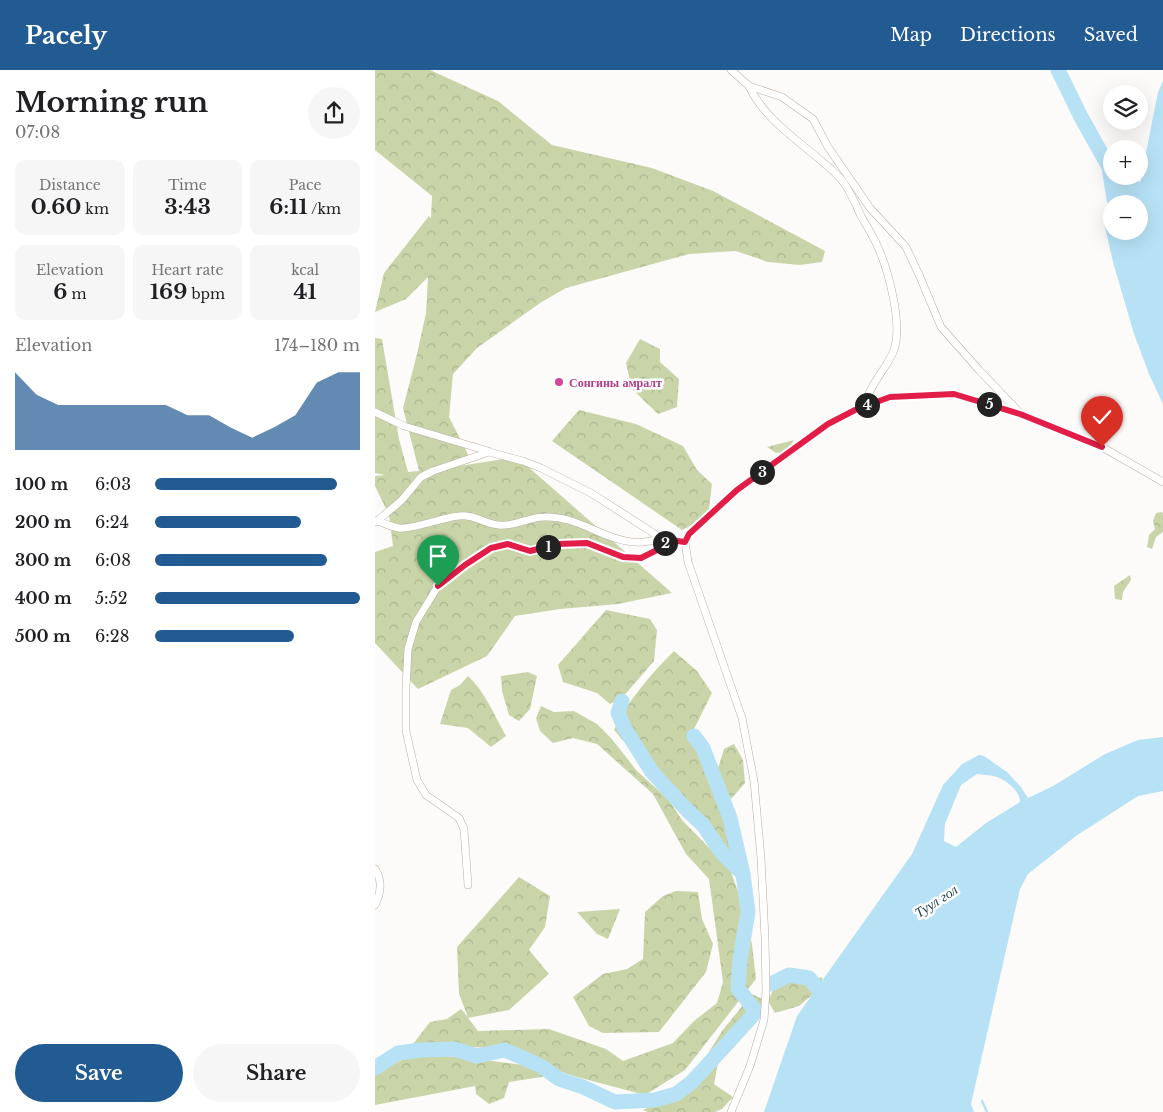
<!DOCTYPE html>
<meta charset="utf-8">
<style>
body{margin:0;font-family:"Libre Baskerville",serif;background:#f6f6f6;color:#202124;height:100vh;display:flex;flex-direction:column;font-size:19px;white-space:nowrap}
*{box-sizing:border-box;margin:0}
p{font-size:16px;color:#757577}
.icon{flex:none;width:28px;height:28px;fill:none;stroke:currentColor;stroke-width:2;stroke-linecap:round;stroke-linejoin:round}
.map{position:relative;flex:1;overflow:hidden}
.drawer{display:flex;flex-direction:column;background:#fff;width:375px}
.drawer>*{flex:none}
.fabs{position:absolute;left:728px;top:15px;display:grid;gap:10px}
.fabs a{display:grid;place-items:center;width:45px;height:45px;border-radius:50%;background:#fff;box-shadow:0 5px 20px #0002;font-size:25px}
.pin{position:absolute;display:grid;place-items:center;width:42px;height:42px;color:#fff;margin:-51px -21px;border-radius:50% 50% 50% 0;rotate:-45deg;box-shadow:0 0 5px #0007}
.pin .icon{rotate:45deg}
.km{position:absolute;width:25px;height:25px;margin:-12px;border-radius:50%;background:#222;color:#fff;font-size:14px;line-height:25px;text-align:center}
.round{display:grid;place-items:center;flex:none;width:52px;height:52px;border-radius:26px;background:#f6f6f6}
.summary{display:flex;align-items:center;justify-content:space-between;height:85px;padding:0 15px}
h1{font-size:28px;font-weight:800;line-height:38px}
.stats{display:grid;grid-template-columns:repeat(3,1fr);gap:8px;height:85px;padding:5px 15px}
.stats div{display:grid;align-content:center;border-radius:10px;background:#f6f6f6;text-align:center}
.stats b{font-size:21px;font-weight:800}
.stats small{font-size:14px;font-weight:400}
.stats p{font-size:14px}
.chart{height:140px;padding:10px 15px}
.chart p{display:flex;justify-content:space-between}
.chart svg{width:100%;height:90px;margin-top:5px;fill:#225a92;opacity:.7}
.button{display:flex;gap:10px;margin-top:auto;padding:10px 15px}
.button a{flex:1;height:58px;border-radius:30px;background:#225a92;color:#fff;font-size:20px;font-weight:800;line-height:58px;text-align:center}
.button a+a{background:#f6f6f6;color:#202124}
ul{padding:0 15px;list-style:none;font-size:16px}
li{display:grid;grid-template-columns:80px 60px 1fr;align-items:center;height:38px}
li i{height:12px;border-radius:6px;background:#225a92}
header{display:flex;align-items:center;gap:30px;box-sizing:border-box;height:70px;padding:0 25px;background:#225a92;color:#fff}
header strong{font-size:24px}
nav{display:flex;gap:28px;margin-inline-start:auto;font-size:18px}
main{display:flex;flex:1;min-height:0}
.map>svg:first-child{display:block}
.forest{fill:url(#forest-crowns)}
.water{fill:#b7e2f6;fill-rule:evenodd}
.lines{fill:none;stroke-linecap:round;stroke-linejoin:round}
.stream{stroke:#b7e2f6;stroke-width:2.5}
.river{stroke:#b7e2f6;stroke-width:15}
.minor-casing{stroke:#b9aea3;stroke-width:8}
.minor{stroke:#fff;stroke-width:7}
.route-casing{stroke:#fff;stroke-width:10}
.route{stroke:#e11d48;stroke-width:6}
.hotel-dot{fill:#d1479c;stroke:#fff;stroke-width:2}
.labels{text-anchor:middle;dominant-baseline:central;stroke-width:5;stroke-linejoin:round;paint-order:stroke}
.hotel-label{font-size:12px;font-weight:bold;fill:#b23c85;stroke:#fff;text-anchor:start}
.water-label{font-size:14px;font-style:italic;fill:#1d404f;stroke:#fff}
</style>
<header>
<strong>Pacely</strong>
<nav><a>Map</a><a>Directions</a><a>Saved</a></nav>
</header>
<main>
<section class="drawer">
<div class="summary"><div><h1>Morning run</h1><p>07:08</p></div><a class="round"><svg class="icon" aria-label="share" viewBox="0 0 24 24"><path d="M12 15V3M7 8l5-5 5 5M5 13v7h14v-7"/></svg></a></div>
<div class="stats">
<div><p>Distance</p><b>0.60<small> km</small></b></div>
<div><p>Time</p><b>3:43</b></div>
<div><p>Pace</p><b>6:11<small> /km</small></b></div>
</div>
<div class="stats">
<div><p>Elevation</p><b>6<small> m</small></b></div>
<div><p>Heart rate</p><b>169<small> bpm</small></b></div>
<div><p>kcal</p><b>41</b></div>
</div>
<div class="chart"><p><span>Elevation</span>174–180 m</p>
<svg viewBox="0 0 160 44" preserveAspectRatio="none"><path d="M0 44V6L10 17L20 22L30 22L40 22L50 22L60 22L70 22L80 27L90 27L100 33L110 38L120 33L130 27L140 11L150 6L160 6V44z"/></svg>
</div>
<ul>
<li><b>100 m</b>6:03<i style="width:89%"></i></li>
<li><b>200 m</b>6:24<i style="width:71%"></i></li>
<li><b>300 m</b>6:08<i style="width:84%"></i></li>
<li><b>400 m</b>5:52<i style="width:100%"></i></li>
<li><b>500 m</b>6:28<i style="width:68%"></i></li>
</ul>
<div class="button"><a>Save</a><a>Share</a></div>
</section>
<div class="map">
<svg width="788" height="1042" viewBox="0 0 788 1042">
<defs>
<pattern id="forest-crowns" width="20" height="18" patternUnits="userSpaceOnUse" patternTransform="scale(1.25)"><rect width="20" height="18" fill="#c9d5a9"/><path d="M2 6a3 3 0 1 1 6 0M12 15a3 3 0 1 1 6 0" fill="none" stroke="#acb690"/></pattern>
</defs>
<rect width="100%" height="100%" fill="#fdfbf9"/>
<g class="forest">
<path d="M0,0H55L123,31L177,75L277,98L338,121L450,181L447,192L425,195L393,192L361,181L314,184L191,218L165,233L102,278L78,304L74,347L97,392L84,396L142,387L297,523L243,534L185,539L140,546L112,586L43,619L0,573V482L18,476L14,445L0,416V406L10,405L0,403V268L7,269L24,369L33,402L44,401L28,338L42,284L51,243L53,207L31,229L0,242L9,203L54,146L56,148L57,126L0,80Z"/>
<path d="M265,269L285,279V292L304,309L302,337L283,344L257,319L251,293Z"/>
<path d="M204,340L261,354L308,376L322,400L337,414L333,447L307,460L177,371Z"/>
<path d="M419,370L412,381L401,383L392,377Z"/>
<path d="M786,442L788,443V462L781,467L777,479L772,477L774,465L780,459L778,451L781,443Z"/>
<path d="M755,505L756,510L748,522L747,530L740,529L739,516Z"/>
<path d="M231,540L275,549L282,560L279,591L247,628L235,634L222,623L188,612L183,595Z"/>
<path d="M299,581L322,601L337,623L315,667L329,692L367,789L362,798L353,790L329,753L282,710L239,660C253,630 276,604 299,581Z"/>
<path d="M153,602L162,606L155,639L144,651L134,645L127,621L126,606Z"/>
<path d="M93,606C111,623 119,645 131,666L116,677L93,658L65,654L76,620L85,615Z"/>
<path d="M166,636L179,642L199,641L222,654L236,668L262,701L294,730L307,750L355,799L369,839L377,874L381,909L310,1000L270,1025L202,1007L115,978L38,974L55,952L72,949L86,939L93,947L84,924L82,877L144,807L175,826L170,857L154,880L174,904L134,940L93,948L103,961L174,959L231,979L248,991L298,973L319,951L342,933L348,912L334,809L311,784L278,724L222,674L198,668L178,673L165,661L161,648Z"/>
<path d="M359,674L368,690L370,713L356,729L341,705L349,679Z"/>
<path d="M301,821L323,822L327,849L338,874L331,902L284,962L228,963L214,956L198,927L228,904L252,899L268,889L270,842L288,826Z"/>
<path d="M245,839L233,869L222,864L202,842Z"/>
<path d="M447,907L448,916L424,936L400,943L393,931L401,914L419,908L430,912Z"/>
<path d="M377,924L387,929L389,941L375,953L360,976L343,993L339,1014L358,1027L347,1039L340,1042H273L268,1040L290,1030L332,985L347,961Z"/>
<path d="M49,983L157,996L173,1006L134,1012L129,1028L114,1034L101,1024L100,1016L0,1035V1003L15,994Z"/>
</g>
<g class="water">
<path d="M788,11V334L774,304L759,264L738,192L729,153V143L746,106H759L765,113L783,22ZM736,134H764V161H736Z"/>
<path d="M788,667V721L763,726L701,766L653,804L645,819L596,1034L599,1042H389L422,946L537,784L568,715L587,694L604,685L609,686L632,702L646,717L653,728L678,716L730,684L763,670ZM602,704C608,705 616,705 622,707C632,711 645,721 645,732L611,753L581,777L569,771L570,754L586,715Z"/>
</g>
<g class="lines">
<path class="stream" d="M607,1031L612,1042"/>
<g class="river">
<path d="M683,0L706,47L734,97L739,129L741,134"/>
<path d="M247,631L243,643L250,659L277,702L312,740L328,755L347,783L368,804"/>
<path d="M396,914L414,905L434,908L455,934"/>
<path d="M0,998L23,983L46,980L79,979L102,986L130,980L166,996L184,1009L208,1017L240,1032L280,1030L301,1024L317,1012L381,942L363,918L365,890L373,842L368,804L355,748L328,678L319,666"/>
</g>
<defs>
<g id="minor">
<path d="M356,0L374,16L407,27L438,49L453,77L495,138L531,177L545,207L566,257L605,301L645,343"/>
<path d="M374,16C389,49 423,70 450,94C456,99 464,106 469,113C476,123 481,135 486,146C491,155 497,164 501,173C513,198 528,253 519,280C515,291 508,299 502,309C496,318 492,327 489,336"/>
<path d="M0,342L29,356L113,381"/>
<path d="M2,451L26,431L46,407L58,401L114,382L148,391L166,398L216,423L286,468L310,472"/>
<path d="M0,452L2,451C9,453 17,457 24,458C36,460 69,447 84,446C99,444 110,454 124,455C139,457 154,447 169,447C212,445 240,485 286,468"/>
<path d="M0,799C8,811 6,823 0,835"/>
<path d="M93,815L89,759L84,748L51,725L42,710L31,661V617L33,579L41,552L63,516L90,495L116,478L133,474L155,481L183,474L212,473L248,487L265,488L282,480L294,470"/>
<path d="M356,1042L375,996L389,950L391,920L390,868L386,788L379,711L367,648L313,492L310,472L314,464L362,421L453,354L480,339L515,327L579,324L645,344L727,377L788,412"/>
</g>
</defs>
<use href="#minor" class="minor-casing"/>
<use href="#minor" class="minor"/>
</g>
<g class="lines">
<defs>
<path id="route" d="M63,516L90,495L116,478L133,474L155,481L183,474L212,473L248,487L266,488L282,480L294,470L310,472L314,464L362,420L453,354L480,340L515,327L579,324L645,344L727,377"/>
</defs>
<use href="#route" class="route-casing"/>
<use href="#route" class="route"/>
</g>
<circle class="hotel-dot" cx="184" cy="312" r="5"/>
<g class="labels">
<g class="hotel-label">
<text x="194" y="312">Сонгины амралт</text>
</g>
<g class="water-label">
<text transform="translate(561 831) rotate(-33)">Туул гол</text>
</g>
</g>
</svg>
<div class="fabs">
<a><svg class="icon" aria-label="layers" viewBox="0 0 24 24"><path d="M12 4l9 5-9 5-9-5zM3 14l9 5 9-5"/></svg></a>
<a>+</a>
<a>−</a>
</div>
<div class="pin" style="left:63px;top:516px;background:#1e9e55"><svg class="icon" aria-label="arrive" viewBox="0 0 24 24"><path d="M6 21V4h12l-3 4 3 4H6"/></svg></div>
<div class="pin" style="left:727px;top:377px;background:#d93025"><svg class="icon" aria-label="check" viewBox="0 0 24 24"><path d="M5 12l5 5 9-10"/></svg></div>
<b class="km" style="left:173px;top:477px">1</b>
<b class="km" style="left:290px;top:473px">2</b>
<b class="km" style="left:387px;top:402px">3</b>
<b class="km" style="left:492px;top:335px">4</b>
<b class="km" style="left:614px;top:334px">5</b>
</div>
</main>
